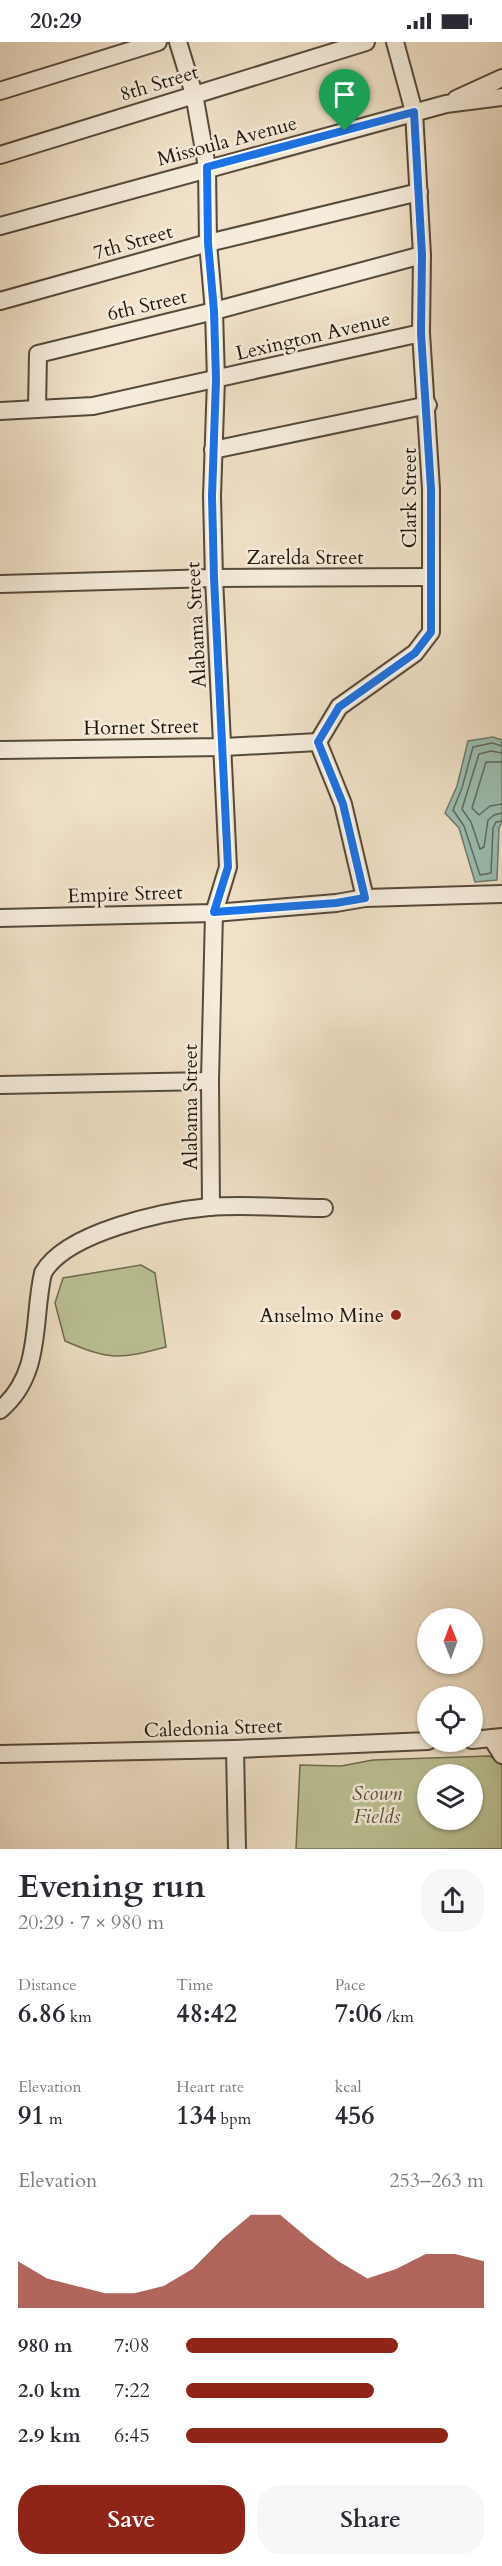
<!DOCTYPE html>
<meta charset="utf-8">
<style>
body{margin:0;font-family:Cardo,serif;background:#f7f7f7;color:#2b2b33;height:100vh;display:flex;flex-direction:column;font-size:22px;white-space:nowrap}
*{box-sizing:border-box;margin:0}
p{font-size:20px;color:#7c7c81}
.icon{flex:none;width:33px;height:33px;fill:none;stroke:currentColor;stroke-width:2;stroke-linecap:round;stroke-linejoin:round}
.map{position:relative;height:1807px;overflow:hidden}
.drawer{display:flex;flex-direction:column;background:#fff;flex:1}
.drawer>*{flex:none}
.needle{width:39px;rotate:359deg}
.tools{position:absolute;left:417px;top:1566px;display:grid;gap:12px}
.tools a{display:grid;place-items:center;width:66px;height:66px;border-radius:50%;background:#fff;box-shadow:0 2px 4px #0004;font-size:30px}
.pin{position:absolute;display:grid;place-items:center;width:51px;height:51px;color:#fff;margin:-62px -26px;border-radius:50% 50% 50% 0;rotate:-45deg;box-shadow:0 0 6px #0007}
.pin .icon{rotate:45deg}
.round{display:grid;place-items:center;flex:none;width:63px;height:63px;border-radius:24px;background:#f7f7f7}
.summary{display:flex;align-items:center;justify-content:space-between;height:102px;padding:0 18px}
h1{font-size:33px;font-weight:700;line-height:45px}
.stats{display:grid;grid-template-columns:repeat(3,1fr);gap:9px;height:102px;padding:6px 18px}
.stats div{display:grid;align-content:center}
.stats b{font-size:26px;font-weight:700}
.stats small{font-size:16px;font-weight:400}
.stats p{font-size:16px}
.chart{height:168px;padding:12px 18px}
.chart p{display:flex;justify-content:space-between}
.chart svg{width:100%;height:108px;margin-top:6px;fill:#8f2418;opacity:.7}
.cta{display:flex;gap:12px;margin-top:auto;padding:12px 18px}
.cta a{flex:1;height:69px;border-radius:24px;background:#8f2418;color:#fff;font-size:24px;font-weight:700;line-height:69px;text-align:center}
.cta a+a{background:#f7f7f7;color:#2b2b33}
ul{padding:0 18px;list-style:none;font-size:20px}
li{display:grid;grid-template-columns:96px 72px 1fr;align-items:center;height:45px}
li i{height:15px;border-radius:8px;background:#8f2418}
.status{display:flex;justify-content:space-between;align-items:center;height:42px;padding:0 30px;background:#fff;direction:ltr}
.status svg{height:16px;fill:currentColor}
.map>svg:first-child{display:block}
.green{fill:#bbc295;stroke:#6e6c50;stroke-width:1.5;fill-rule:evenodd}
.water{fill:#9bbeb1;stroke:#6b7b6f;stroke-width:1.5}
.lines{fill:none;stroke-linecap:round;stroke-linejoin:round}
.shore{stroke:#5e6a5e;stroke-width:1.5}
.minor-casing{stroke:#564a3b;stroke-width:20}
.minor{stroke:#f5ecdb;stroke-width:16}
.route-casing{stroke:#fff;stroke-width:12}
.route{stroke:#1a73e8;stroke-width:8}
.poi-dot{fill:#8f2418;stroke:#f5ecdb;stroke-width:2}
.labels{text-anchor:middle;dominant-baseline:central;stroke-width:5;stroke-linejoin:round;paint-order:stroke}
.street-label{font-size:20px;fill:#22170c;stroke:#f5ecdb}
.poi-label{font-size:20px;fill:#22170c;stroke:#f5ecdb;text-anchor:end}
.park-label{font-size:20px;font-style:italic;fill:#58533c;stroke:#f5ecdb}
</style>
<div class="status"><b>20:29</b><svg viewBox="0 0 49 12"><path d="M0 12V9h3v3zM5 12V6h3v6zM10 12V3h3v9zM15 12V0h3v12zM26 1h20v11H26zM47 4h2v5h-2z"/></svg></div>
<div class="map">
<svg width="502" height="1807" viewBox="0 0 502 1807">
<rect width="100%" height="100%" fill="#f0e1c8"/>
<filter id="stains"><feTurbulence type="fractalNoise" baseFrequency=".00333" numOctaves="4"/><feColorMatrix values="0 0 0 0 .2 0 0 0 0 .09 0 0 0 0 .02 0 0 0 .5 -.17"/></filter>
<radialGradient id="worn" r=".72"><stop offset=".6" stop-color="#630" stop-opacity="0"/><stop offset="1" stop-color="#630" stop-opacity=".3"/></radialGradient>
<g class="green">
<path d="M141,1223L155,1231L166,1305C119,1317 111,1319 65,1299L55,1261L63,1236Z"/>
<path d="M489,1714L502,1720V1807H296L300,1723L341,1724L373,1718ZM428,1732H472V1778H428Z"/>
</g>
<path class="water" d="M493,695L502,698V780L499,786L497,838L475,840L459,786L445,771L457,744L468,699Z"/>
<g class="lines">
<g class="shore">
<path d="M502,704L492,701L473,705L462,746L453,768L464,784L480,833L491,831L493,786L496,780L502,779"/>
<path d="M502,711L491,709L479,712L462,767L471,780L480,807L484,805L488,778L494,773L502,771"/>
<path d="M502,720H486L472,766L479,773L490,764L502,762"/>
</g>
<defs>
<g id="minor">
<path d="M178,0L194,52L207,125L208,201L214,269L216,338L212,454L214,536L228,825L214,871L210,1039L211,1165"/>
<path d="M0,49L158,0"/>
<path d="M456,57L502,36"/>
<path d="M0,113L366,0"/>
<path d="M0,184L446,62L502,55"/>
<path d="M0,259L208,201L419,150"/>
<path d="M37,367L38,312L214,269L422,213"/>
<path d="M0,369L93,364L421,291"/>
<path d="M213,408L428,363"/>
<path d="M0,542L214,536L429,535"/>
<path d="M0,708L224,705L318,700"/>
<path d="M365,856L343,762L318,700L339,665L415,611L431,590V447L421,291L422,213L414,70L395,0"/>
<path d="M0,876L214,871L336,861L365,856L502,852"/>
<path d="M0,1043L210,1039"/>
<path d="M0,1368C43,1332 32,1279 43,1231C66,1190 165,1169 209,1165C247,1162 287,1166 324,1166"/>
<path d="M492,1697L502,1713"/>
<path d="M472,1698L502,1695"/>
<path d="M235,1707L237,1807"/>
<path d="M0,1712L235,1707L428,1699"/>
</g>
</defs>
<use href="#minor" class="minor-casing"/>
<use href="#minor" class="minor"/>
</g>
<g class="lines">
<defs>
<path id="route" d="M414,70L422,213L421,291L431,447V590L415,611L339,665L318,700L343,762L365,856L336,861L214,870L228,825L214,536L212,454L216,338L214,269L208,201L207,125Z"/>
</defs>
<use href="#route" class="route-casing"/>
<use href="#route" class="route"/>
</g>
<circle class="poi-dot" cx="396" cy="1273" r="6"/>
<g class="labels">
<g class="street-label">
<text transform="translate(159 41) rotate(-17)">8th Street</text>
<text transform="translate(227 99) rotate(-15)">Missoula Avenue</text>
<text transform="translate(133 200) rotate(-16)">7th Street</text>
<text transform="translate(147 263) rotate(-13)">6th Street</text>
<text transform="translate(313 294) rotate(-13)">Lexington Avenue</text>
<text transform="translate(409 456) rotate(-90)">Clark Street</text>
<text x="305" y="515">Zarelda Street</text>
<text transform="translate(196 583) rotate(-93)">Alabama Street</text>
<text transform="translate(141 685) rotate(-1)">Hornet Street</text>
<text transform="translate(125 852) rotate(-2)">Empire Street</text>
<text transform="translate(190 1065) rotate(-90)">Alabama Street</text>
<text transform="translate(213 1686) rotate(-2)">Caledonia Street</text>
</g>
<g class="poi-label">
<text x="384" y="1273">Anselmo Mine</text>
</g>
<g class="park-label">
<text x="377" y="1751">Scown<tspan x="377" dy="23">Fields</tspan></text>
</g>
</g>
<rect width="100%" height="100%" filter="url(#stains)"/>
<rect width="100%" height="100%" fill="url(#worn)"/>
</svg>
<div class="tools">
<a><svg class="needle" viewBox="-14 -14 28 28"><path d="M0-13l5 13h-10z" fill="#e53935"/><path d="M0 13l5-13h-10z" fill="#7c7c81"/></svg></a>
<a><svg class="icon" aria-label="locate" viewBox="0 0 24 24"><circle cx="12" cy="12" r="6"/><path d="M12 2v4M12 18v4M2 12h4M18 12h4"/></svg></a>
<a><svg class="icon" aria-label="layers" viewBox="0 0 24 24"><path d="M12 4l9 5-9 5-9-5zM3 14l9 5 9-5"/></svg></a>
</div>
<div class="pin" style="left:345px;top:89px;background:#1e9e55"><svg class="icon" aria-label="arrive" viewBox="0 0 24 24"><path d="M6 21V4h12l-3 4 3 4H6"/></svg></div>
</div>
<section class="drawer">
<div class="summary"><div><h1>Evening run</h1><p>20:29 · 7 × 980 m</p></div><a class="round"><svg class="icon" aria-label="share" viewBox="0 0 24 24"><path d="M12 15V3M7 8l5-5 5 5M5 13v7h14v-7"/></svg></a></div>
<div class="stats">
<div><p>Distance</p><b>6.86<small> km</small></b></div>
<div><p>Time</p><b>48:42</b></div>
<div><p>Pace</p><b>7:06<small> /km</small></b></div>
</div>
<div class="stats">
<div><p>Elevation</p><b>91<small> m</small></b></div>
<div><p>Heart rate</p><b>134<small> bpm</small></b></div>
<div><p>kcal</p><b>456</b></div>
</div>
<div class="chart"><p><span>Elevation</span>253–263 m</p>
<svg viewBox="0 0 160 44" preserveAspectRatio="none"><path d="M0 44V25L10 32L20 35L30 38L40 38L50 35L60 28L70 16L80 6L90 6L100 16L110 25L120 32L130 28L140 22L150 22L160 25V44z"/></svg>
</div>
<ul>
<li><b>980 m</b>7:08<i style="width:71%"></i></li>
<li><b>2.0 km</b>7:22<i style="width:63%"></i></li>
<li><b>2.9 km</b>6:45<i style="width:88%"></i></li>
</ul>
<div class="cta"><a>Save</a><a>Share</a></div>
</section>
